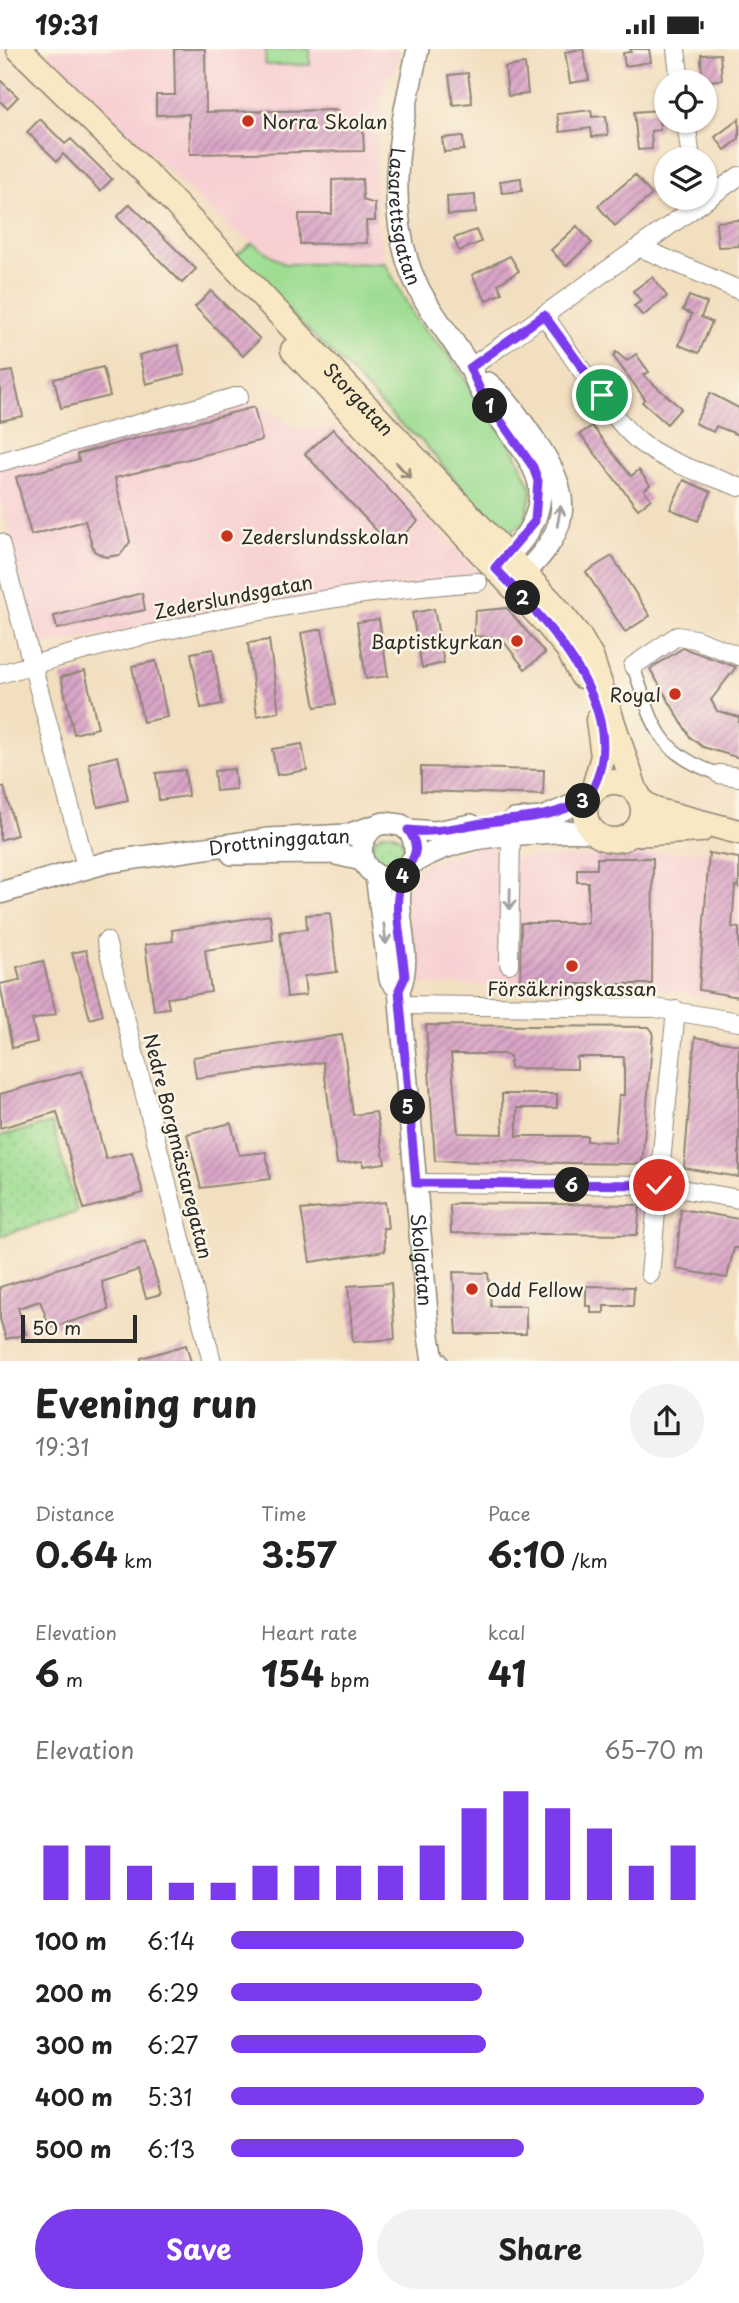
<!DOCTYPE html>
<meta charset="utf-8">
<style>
body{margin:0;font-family:"Playpen Sans",sans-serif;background:#f2f2f2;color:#222;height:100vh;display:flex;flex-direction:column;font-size:26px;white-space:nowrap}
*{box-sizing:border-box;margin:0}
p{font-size:23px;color:#767676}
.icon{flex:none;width:38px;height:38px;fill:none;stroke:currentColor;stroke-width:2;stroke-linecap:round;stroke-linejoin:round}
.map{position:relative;height:1312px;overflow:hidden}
.drawer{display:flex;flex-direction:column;background:#fff;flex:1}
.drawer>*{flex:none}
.fabs{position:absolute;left:654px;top:21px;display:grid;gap:14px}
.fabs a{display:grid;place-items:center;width:63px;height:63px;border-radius:50%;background:#fff;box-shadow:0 2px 5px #0004;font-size:35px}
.scale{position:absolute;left:21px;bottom:18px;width:116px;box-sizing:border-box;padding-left:7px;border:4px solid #2b2b2b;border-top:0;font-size:19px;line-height:24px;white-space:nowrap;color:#2b2b2b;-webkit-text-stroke:5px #fcf5e5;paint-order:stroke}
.pin{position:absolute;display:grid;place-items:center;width:60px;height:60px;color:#fff;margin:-30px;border:4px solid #fff;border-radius:50%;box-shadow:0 2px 7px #0007}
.km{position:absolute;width:35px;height:35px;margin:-18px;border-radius:50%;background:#222;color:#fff;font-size:19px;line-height:35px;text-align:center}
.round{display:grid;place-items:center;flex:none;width:74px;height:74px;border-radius:37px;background:#f2f2f2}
.head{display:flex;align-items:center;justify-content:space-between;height:119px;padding:0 35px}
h1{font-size:38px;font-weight:700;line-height:52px}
.metrics{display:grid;grid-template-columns:repeat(3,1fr);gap:10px;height:119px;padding:7px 35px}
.metrics div{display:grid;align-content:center}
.metrics b{font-size:35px;font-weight:700}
.metrics small{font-size:19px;font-weight:400}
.metrics p{font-size:19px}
.chart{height:196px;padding:14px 35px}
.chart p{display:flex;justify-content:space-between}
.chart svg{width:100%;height:126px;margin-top:7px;stroke:#7c3aed;stroke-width:6}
.button{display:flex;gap:14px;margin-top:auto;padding:14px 35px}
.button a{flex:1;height:80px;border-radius:42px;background:#7c3aed;color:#fff;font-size:28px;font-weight:700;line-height:80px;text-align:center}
.button a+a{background:#f2f2f2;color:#222}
ul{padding:0 35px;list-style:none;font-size:23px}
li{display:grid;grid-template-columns:112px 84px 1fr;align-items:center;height:52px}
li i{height:18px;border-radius:9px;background:#7c3aed}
.status{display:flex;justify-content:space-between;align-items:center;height:49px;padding:0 35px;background:#fff;direction:ltr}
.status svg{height:19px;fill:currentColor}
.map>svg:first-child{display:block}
.built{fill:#f7cfd2}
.grass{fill:url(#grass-dots);stroke:#64845e;stroke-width:2}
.green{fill:#9ddd92;stroke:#64845e;stroke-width:2}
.building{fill:url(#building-hatch);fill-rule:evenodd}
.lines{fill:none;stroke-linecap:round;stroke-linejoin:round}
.pedestrian-casing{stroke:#8e8576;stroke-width:15}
.minor-casing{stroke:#8e8576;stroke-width:20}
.tertiary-casing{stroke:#8e8576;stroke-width:24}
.secondary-casing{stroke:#8e8576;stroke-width:27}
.pedestrian{stroke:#fff;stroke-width:12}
.minor{stroke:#fff;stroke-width:18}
.tertiary{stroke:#fff;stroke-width:21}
.secondary{stroke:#f8e8c3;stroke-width:24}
.oneway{stroke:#928a77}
.oneway2{stroke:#a0a0a0}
.route-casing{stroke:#fff;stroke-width:14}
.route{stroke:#7c3aed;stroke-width:9}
.poi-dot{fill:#c8321e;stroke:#fcf5e5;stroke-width:2.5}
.labels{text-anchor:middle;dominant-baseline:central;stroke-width:5;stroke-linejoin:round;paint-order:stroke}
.poi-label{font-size:19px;fill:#2b2b2b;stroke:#fcf5e5;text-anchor:start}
.street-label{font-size:19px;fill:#2b2b2b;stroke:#fcf5e5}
</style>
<div class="status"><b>19:31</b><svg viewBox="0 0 49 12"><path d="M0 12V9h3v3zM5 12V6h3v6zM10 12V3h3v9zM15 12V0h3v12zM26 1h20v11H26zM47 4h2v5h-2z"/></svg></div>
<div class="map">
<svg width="739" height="1313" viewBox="0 0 739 1313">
<defs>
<pattern id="grass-dots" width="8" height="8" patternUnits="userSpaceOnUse" patternTransform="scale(1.75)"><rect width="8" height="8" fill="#9ddd92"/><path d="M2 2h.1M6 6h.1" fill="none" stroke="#87be7e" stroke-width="1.8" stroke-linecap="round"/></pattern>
<pattern id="building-hatch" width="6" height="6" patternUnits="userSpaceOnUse" patternTransform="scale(1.75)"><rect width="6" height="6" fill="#daa5c7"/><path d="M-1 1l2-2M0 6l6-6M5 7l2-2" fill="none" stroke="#b187a2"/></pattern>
</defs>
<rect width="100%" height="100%" fill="#fcf5e5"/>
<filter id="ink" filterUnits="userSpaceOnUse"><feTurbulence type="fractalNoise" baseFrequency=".0143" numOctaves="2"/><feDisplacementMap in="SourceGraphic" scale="14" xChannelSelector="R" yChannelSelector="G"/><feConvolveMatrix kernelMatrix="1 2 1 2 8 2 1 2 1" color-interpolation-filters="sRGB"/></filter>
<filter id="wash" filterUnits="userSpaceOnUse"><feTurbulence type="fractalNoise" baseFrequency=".00686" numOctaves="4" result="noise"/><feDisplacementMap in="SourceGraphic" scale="28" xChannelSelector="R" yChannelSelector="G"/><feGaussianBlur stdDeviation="1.57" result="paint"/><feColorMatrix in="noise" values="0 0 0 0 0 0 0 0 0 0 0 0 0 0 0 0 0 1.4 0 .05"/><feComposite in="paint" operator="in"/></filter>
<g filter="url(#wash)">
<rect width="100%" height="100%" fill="#f2dfc0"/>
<g class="built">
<path d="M54,0H400L395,22L385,28L376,117L377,174L385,214L285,215L225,176L48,6Z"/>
<path d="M244,352L259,355L298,380L336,378L482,526L281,555L38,597L0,448V419Z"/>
<path d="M491,793L497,810L709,802L739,808V951L652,941L412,935L403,851L416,823L425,815Z"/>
</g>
<g class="grass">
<circle cx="388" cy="801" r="17"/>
<path d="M52,1074L77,1163L0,1187V1087Z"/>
</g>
<g class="green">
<path d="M266,0H310V16H265Z"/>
<path d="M252,194L285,215L385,214L417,273L447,304L515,403L532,440L525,473L507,484L495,479L424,394L397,372L347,319L233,209Z"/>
</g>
<g id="blocks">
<g class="building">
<path d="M174,0H205L206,63L338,61V80H363L364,102L190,105L189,65L156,66V46H175Z"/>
<path d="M583,0L589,31L570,34L565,3Z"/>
<path d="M630,0H649L651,13L625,17L623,4L631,3Z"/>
<path d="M720,5L722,31L702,32L701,6Z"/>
<path d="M525,15L528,45L508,47L505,18Z"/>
<path d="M468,24L472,54L453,56L449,26Z"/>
<path d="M0,31L18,48L7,59L0,52Z"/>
<path d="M591,61L592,68L606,67L608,86L592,88L591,79L560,83L557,65Z"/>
<path d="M659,61L660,81L651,82L652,100L638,101L634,63Z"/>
<path d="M40,70L65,95L71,90L112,130L100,142L63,105L57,112L27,83Z"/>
<path d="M739,70V90L725,101L715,88Z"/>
<path d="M463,87L464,101L444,103L442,89Z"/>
<path d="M635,126L652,146L615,177L598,157Z"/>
<path d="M521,129L522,142L502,144L500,132Z"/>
<path d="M362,130L363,151L375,155V172H366L367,194L300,195L299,165H332V131Z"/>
<path d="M475,146L476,164L448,166L447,148Z"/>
<path d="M130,155L196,220L182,234L117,168Z"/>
<path d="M739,171V197L718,198L716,173Z"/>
<path d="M577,177L592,194L566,217L551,201Z"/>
<path d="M476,181L481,193L459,202L454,189Z"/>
<path d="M510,207L519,222L498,235L502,244L486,252L472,226Z"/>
<path d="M652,228L667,247L643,267L634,257L641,252L633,242Z"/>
<path d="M211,242L260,290L243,307L195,258Z"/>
<path d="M689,247L707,254L701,268L712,273L699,304L679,296L692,265L683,261Z"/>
<path d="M178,296L185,325L146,335L139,306Z"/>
<path d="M616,303L627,312L636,305L649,323L643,326L681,359L667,375L642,353L645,350L613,307Z"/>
<path d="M103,318L110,347L61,359L54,330Z"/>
<path d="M12,322L23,367L0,372V324Z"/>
<path d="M710,344L739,359V386L716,377L713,383L695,374Z"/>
<path d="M254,358L262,391L115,429L130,493L120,506L105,508L94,502L85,472L31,486L16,428L79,412L77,405Z"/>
<path d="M592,377L631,427L639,421L650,436L644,441L651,450L638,460L580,385Z"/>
<path d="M333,380L418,472L391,497L305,405Z"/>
<path d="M684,431L711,443L698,472L670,460Z"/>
<path d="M612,507L650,567L625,583L586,523Z"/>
<path d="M142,544L145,561L57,580L54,567Z"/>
<path d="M507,559L545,604L525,620L501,589L474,587L475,562Z"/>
<path d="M434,560L444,614L422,619L412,564Z"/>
<path d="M379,570L388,627L366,630L357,573Z"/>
<path d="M322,580L336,655L315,658L301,584Z"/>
<path d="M269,591L279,663L257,667L248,594Z"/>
<path d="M683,599L736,618L711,651L717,662L739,668V709L703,698L690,688L650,620Z"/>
<path d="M213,600L222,655L201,659L191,604Z"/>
<path d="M156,612L167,668L143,673L132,617Z"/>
<path d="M85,622L98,679L74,685L61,628Z"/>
<path d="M302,695L307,721L277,726L272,700Z"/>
<path d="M118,707L128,751L98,758L89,714Z"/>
<path d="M421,718L544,721L543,746L421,742Z"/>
<path d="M234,720L236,740L216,742L214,722Z"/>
<path d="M185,721L188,747L159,751L156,724Z"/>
<path d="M0,738H4L17,786L0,791Z"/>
<path d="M709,804L739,809V838L735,837L732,878L739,879V948L699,941Z"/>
<path d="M597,809H653L652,935H520L521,874H588V833H577V820H597Z"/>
<path d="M330,864L337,923L304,927L306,946L287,948L280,883L307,880L306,866Z"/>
<path d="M270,866L273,891L205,901L211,943L167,949L169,959L154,961L145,896L173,892L172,881Z"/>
<path d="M86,901L103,966L90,970L72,904Z"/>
<path d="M43,912L56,965L32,971L37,993L12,999L0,935L20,931L17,918Z"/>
<path d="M426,976L649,978L653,983L642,1115L435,1112ZM451,1005H502L510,1007V1019L577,1020V1008H624V1046H619L615,1093L587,1092V1087H517V1059H557V1045H502L503,1085L458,1084Z"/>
<path d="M342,986L353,1066L376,1063L385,1114L363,1117V1112L337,1115L323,1013L196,1029L193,1008Z"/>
<path d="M695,988L739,996V1128L684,1119Z"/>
<path d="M82,1022L106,1110L132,1103L143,1144L84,1160L57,1063L0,1079V1045Z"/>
<path d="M231,1074L239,1106L266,1103L270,1130L201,1139L187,1085Z"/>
<path d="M385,1153L388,1179H383L385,1202L310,1213L301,1161Z"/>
<path d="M458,1154L640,1156L637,1186L451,1184L450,1156Z"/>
<path d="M681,1160L739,1170V1199H734L727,1229L676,1220Z"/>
<path d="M145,1192L161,1245L146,1249L138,1221L102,1233L109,1261L50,1279L40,1252L18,1259L26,1285L6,1290L0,1270V1238Z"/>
<path d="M453,1223L488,1224L491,1257H526V1285H457Z"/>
<path d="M391,1234L395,1290L353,1293L348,1237Z"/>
<path d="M586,1237L634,1238L633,1257H604V1264H591V1257H586Z"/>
<path d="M186,1296L191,1313H141V1309Z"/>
</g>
</g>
</g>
<g filter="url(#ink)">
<use href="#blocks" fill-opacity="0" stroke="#8e8576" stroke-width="2"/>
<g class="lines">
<defs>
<path id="pedestrian" d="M633,617C654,675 655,704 719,725"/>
<g id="minor">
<path d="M676,0L680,33"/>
<path d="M686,72L691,110"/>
<path d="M639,198L739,241"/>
<path d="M544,266C569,301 610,370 641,394C669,415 707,425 739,438"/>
<path d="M470,319L739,127"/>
<path d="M0,413L239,347"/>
<path d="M0,494L86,818"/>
<path d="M633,617L677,587L695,590L739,607"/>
<path d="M0,625C156,579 316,545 478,533"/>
<path d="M719,725L739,728"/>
<path d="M106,892L212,1313"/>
<path d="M509,915L511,785"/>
<path d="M401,956L655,959L739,973"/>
<path d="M416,1134L659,1136L739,1150"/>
<path d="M650,1225L676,961"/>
</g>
<g id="tertiary">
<path id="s1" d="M418,0C402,72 385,142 408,214C420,253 450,284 470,319C475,328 478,338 484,347C500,373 539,412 540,442C540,476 519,496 497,518"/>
<path d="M488,334C505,348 520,370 533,389C577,451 570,483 514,534"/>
<path d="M514,771L543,769L587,750"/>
<path d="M408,781L435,783L471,776"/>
<path d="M232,805L332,804L362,811"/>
<path d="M414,813C455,789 493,786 540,784C560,783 575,781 595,784"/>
<path id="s2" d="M403,825C391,863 415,905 399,941L429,1287L433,1312L437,1313"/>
<path d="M376,826L390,930L399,941"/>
<path id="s3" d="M0,844L108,813L269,790L347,786L384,774L401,776L408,781L413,788L416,805L403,825L383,829C358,820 354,794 375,777"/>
</g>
<g id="secondary">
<path id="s4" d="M19,0L149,127L555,557L579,587L591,608L636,743"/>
<path d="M293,301L547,575L568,600L582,627"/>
<circle cx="614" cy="762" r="29"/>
<path d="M593,742L603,707L598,671"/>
<path d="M642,753L655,761L739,783"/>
<path d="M632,785L701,781"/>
</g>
</defs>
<use href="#pedestrian" class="pedestrian-casing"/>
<use href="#minor" class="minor-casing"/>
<use href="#tertiary" class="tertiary-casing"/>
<use href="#secondary" class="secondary-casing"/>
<use href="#pedestrian" class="pedestrian"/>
<use href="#minor" class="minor"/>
<use href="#tertiary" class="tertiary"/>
<use href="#secondary" class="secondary"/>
</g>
<defs><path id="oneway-shaft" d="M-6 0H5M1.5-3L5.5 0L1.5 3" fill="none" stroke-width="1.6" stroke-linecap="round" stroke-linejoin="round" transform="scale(1.75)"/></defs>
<use class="oneway" href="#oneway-shaft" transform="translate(403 421) rotate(47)"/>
<g class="oneway2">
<use href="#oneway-shaft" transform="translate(559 467) rotate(-80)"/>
<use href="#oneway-shaft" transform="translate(510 850) rotate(91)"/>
<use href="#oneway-shaft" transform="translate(385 885) rotate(83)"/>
</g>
</g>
<g class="lines" filter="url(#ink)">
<defs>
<path id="route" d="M602,346L544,266L470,319L482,345L533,418L538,432L535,472L495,519C548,574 640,668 587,750C544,772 527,767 483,774C457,778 434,785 408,781C428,807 402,816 399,840C394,867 403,901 405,928L399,941L416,1134L659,1136"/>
</defs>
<use href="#route" class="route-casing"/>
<use href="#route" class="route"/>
</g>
<g class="poi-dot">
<circle cx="248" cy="72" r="7"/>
<circle cx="227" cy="487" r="7"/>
<circle cx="517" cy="592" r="7"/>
<circle cx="675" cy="645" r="7"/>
<circle cx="572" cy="917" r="7"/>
<circle cx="472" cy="1240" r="7"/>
</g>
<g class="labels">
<g class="poi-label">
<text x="262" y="72">Norra Skolan</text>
<text x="241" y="487">Zederslundsskolan</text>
<text x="503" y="592" text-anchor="end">Baptistkyrkan</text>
<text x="661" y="645" text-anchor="end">Royal</text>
<text x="572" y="939" text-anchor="middle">Försäkringskassan</text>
<text x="486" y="1240">Odd Fellow</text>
</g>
<g class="street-label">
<text stroke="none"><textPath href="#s1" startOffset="170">Lasarettsgatan</textPath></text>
<text stroke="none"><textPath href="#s4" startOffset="488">Storgatan</textPath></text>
<text transform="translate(233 547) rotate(-11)">Zederslundsgatan</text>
<text stroke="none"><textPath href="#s3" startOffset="285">Drottninggatan</textPath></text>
<text transform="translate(179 1097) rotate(76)">Nedre Borgmästaregatan</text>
<text stroke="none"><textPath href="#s2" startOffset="388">Skolgatan</textPath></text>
</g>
</g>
</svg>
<div class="fabs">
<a><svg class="icon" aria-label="locate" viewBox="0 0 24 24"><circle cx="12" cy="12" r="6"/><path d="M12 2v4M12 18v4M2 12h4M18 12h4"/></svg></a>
<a><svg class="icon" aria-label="layers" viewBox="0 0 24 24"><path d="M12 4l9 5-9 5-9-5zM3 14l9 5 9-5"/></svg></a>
</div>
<div class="scale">50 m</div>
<div class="pin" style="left:602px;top:346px;background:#1e9e55"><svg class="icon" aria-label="arrive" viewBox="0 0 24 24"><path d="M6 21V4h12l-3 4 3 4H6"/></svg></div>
<div class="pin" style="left:659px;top:1136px;background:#d93025"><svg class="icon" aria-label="check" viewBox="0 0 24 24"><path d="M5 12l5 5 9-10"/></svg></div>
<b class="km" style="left:490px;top:357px">1</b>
<b class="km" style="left:523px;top:549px">2</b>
<b class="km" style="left:583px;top:752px">3</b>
<b class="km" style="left:403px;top:827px">4</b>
<b class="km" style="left:408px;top:1058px">5</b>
<b class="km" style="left:572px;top:1136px">6</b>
</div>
<section class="drawer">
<div class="head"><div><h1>Evening run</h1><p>19:31</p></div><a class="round"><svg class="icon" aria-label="share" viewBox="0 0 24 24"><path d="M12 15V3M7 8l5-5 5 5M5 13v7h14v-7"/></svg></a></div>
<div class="metrics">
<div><p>Distance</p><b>0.64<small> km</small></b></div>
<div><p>Time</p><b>3:57</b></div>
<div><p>Pace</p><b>6:10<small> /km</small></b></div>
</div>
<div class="metrics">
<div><p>Elevation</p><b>6<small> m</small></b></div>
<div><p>Heart rate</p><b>154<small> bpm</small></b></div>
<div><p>kcal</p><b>41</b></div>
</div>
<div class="chart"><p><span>Elevation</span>65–70 m</p>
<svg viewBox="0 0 160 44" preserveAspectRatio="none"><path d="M5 44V25M15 44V25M25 44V32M35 44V38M45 44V38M55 44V32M65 44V32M75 44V32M85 44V32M95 44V25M105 44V12M115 44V6M125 44V12M135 44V19M145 44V32M155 44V25"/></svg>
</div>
<ul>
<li><b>100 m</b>6:14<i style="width:62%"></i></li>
<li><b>200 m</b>6:29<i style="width:53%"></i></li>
<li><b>300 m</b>6:27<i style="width:54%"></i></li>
<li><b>400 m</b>5:31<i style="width:100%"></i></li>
<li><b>500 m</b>6:13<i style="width:62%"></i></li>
</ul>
<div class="button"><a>Save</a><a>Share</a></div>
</section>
